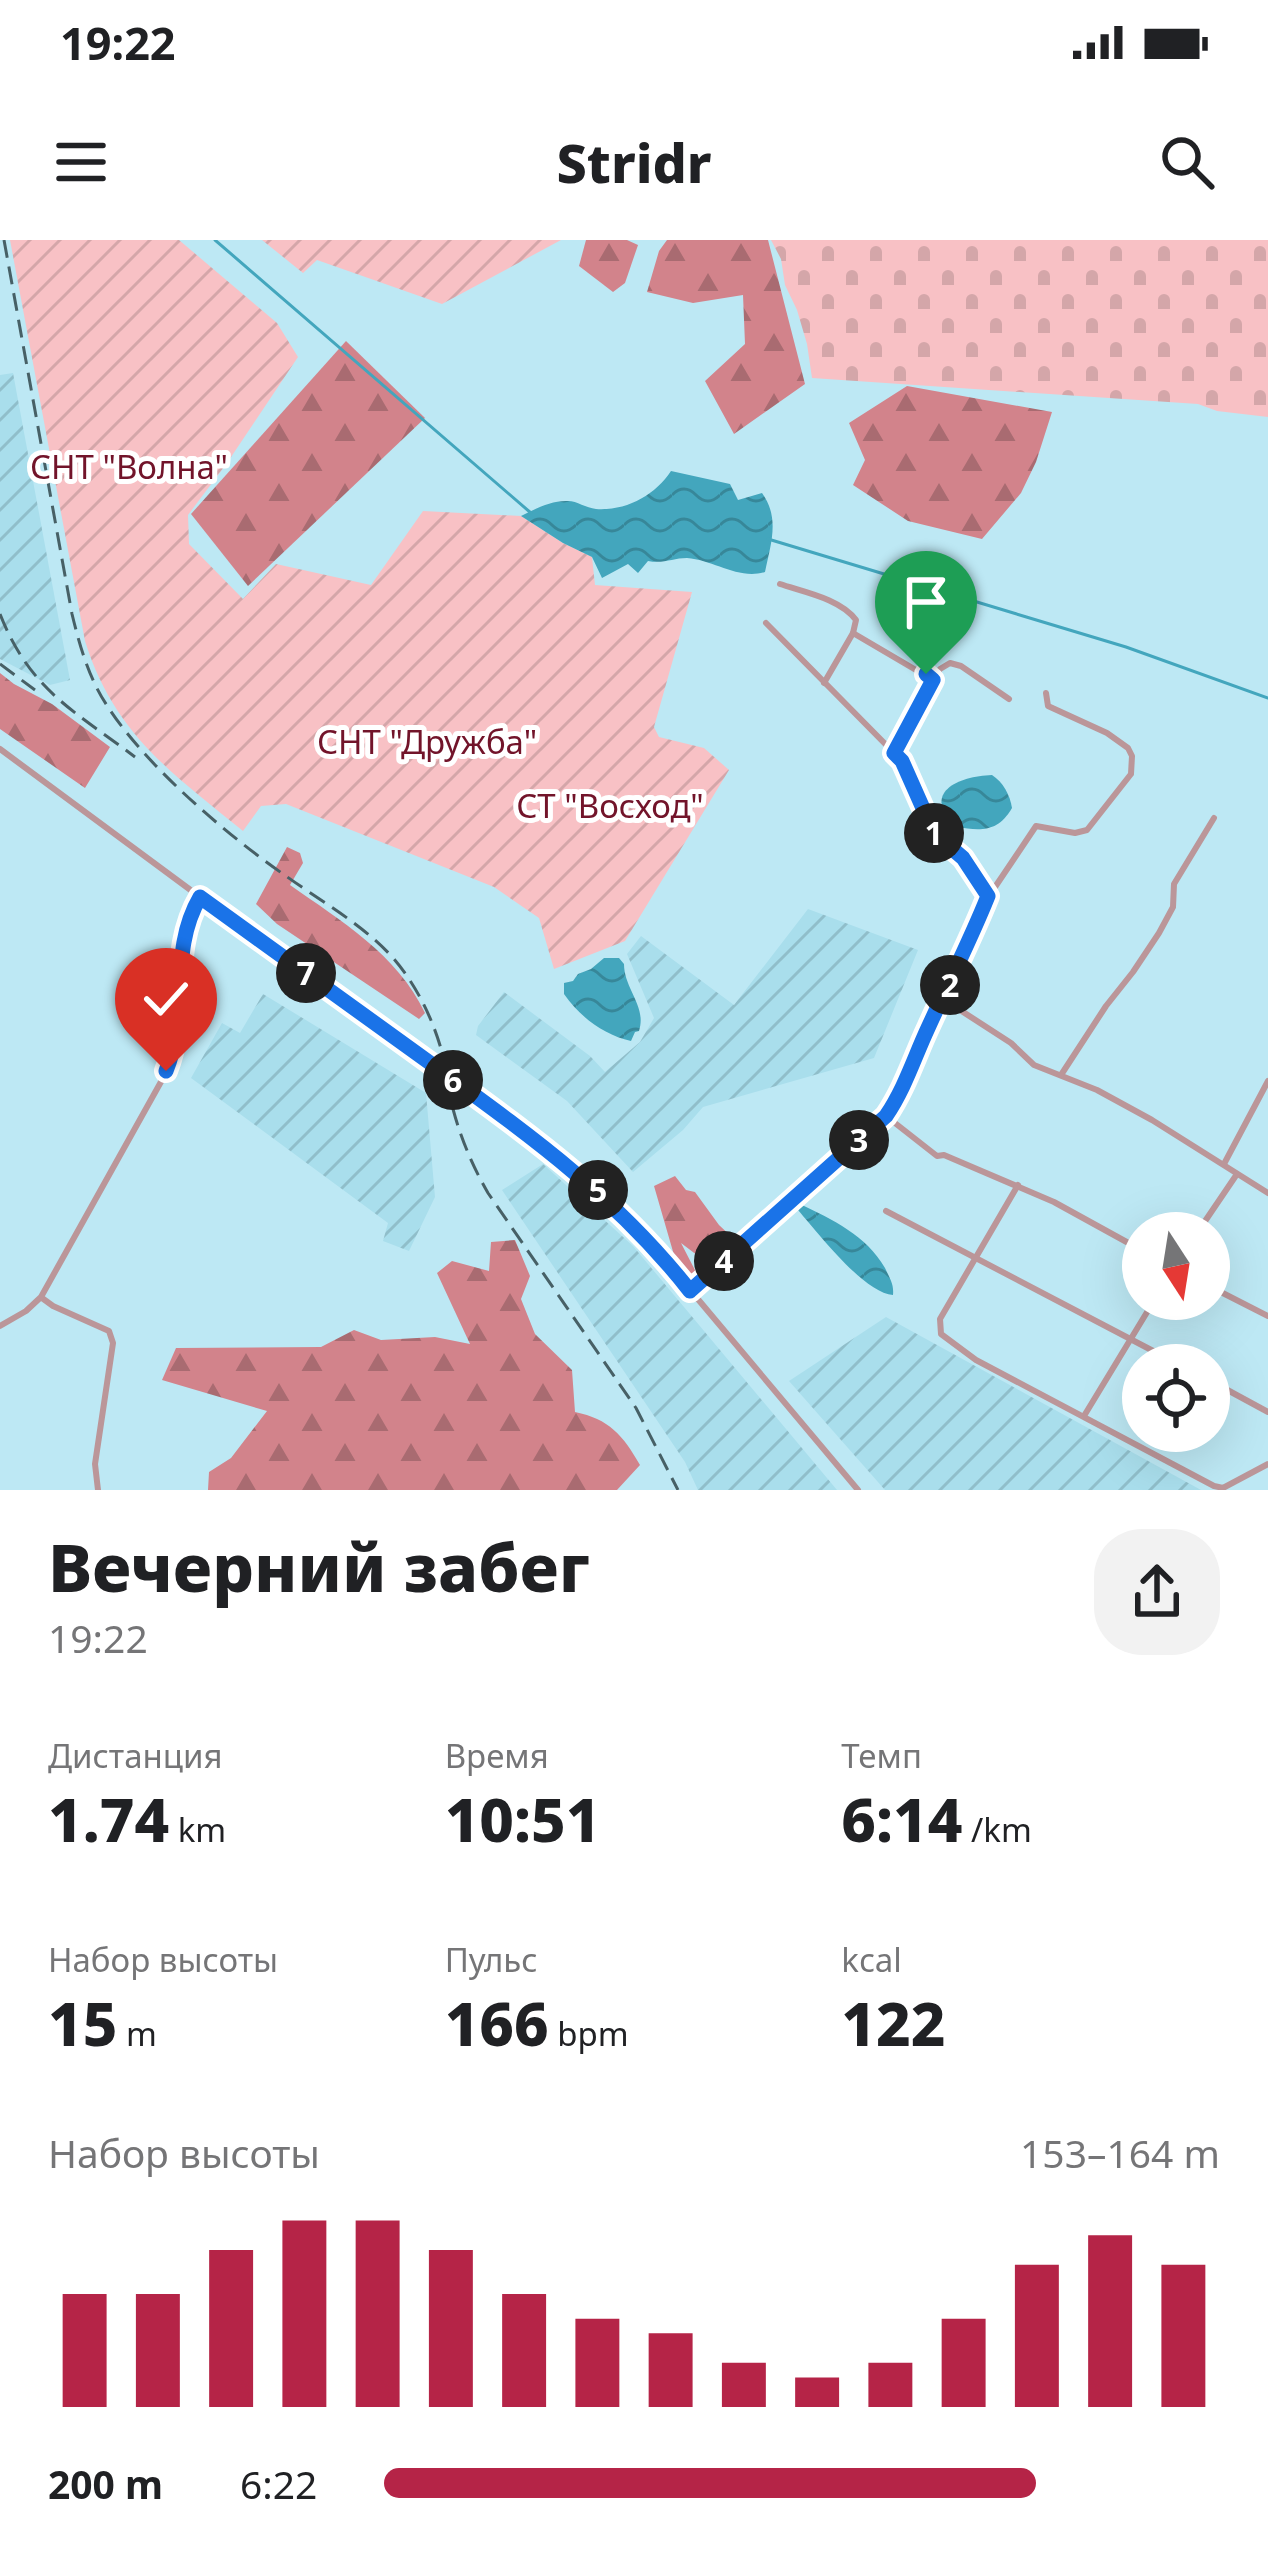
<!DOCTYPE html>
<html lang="ru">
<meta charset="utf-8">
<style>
body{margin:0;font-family:"Noto Sans",sans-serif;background:#f2f2f2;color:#202124;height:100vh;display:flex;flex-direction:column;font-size:45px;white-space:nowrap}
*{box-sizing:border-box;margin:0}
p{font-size:39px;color:#757577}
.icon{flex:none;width:66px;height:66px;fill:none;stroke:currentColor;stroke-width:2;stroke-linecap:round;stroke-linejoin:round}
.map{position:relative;height:1250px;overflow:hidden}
.side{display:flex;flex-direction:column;background:#fff;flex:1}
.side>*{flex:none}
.needle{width:78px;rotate:168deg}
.tools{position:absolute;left:1122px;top:972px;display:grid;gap:24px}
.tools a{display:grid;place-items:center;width:108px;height:108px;border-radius:50%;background:#fff;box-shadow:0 12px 48px #0002;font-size:60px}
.pin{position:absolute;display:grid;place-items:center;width:102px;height:102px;color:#fff;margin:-123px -51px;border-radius:50% 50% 50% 0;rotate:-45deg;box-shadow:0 0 12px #0007}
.pin .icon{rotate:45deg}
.km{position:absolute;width:60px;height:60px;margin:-30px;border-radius:50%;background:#222;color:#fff;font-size:33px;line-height:60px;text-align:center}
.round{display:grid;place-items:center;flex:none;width:126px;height:126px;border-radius:48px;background:#f2f2f2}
.headline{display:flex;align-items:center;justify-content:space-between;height:204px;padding:0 48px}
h1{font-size:66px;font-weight:800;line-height:90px}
.figures{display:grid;grid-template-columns:repeat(3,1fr);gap:18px;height:204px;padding:12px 48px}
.figures div{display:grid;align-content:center}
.figures b{font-size:60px;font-weight:800}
.figures small{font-size:33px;font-weight:400}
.figures p{font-size:33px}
.chart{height:336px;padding:24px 48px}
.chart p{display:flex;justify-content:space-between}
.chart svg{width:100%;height:216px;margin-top:12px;stroke:#b52447;stroke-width:6}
ul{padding:0 48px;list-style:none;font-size:39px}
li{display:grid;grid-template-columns:192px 144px 1fr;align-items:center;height:90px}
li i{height:30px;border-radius:15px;background:#b52447}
.status{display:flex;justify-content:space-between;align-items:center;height:84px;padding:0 60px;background:#fff;direction:ltr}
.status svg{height:33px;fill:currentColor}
header{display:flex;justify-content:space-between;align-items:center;height:156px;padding:0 48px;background:#fff;font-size:54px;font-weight:800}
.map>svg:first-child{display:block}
.industrial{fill:url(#industrial-furrows)}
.forest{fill:url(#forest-firs)}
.cemetery{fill:url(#cemetery-stones)}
.garden{fill:url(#garden-furrows)}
.water{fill:url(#water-waves)}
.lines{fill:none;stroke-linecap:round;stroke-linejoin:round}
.stream{stroke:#43a6bd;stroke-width:3}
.minor{stroke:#bb9699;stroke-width:6}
.rail{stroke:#476066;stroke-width:3;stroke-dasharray:18 9;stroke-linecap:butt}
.minor-bridge{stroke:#bb9699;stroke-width:6}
.route-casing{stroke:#fff;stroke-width:24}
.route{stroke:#1a73e8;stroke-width:15}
.labels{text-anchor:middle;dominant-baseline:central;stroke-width:10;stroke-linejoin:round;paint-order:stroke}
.park-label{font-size:33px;fill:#72142a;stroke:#fff}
</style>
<div class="status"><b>19:22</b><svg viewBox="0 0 49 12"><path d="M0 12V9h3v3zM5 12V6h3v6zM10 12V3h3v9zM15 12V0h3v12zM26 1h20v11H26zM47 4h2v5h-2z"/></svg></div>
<header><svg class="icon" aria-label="menu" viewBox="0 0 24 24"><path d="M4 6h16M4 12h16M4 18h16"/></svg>Stridr<svg class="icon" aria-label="search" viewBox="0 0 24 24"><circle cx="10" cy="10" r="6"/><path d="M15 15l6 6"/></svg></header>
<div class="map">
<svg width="1268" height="1250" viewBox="0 0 1268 1250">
<defs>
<pattern id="industrial-furrows" width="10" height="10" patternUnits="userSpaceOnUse" patternTransform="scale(3)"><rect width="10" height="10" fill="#a9deec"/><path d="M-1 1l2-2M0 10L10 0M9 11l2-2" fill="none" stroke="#90beca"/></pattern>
<pattern id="forest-firs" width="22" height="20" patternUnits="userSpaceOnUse" patternTransform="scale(3)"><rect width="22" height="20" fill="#d2838b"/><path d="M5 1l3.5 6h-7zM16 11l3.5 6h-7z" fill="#a96b71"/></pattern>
<pattern id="cemetery-stones" width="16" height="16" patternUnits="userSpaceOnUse" patternTransform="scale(3)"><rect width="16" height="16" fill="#f8c1c5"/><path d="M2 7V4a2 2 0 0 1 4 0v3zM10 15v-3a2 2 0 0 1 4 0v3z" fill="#d4a6a9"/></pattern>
<pattern id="garden-furrows" width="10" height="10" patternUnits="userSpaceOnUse" patternTransform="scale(3)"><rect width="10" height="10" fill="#f8c1c5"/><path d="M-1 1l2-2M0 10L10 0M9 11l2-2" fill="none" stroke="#d4a6a9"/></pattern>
<pattern id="water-waves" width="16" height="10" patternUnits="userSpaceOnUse" patternTransform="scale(3)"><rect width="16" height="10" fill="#43a6bd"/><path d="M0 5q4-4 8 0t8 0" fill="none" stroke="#378799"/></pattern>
</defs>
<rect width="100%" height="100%" fill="#bde8f4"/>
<g class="industrial">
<path d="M13,133L70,440L50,445L0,419V135Z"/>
<path d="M808,669L918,710L874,818L703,867L683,890L633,932L567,861L476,795L478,786L504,752L590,816L605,832L640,802L654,778L627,714L641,696L734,765Z"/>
<path d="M263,754L426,853L435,957L409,1011L383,1001L388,983L191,838L222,783L240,793Z"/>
<path d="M543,924L633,1006L837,1250H698L685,1222L502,950Z"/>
<path d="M886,1077L1201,1250H885L789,1141Z"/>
</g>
<g class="forest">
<path d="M586,0H627L638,5L625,43L613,52L579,26Z"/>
<path d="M667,0H768L805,144L734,194L705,141L745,104L743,55L693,63L647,52L659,11Z"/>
<path d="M346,101L425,178L248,346L191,274Z"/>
<path d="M907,146L1052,172L1036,222L1021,253L982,299L908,281L853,245L865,220L849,183Z"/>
<path d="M0,433L14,444L52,464L110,507L85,548L0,489Z"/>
<path d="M287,607L300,613L303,623L290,645C341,681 397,714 425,773L419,779L277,684L256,664Z"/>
<path d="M675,936L686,950L695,952L719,985L735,1000L710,1025L681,1003L697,1034L689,1037L674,1015L654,946Z"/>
<path d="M515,1000L530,1036L521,1059L535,1094L572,1130L575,1172C609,1179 623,1195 640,1225L617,1250H208L209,1232L231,1218L267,1171L162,1140L176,1108L321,1107L354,1090L381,1100L435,1097L470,1104L437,1033L452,1021L489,1031L491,1002Z"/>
</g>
<path class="cemetery" d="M771,0H1268V177L1217,171L1198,164L812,138L807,104L797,70L785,45L781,19Z"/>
<g class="garden">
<path d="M10,0H179L277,83L298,117L227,223L188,275L189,304L243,359L276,324L371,345L423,271L521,276L563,303L592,317L595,345L692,352L654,487L659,497L704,508L729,530L625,701L554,729L539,678L494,647L286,564L261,566L243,591C172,533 114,494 85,401Z"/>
<path d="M262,0H561L442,64L317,20L303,33Z"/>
</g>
<g class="water">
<path d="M671,231L730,244L738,260L762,253C780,278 771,303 765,332C738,340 714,320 687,318C673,318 664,324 648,321L638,333L628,324L602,338L592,317L563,303L521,276C535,269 552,260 568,261C577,261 586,268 596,269C627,271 655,255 671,231Z"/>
<path d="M992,535C1003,542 1010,555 1012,568C998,592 982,591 956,587C920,553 958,536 992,535Z"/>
<path d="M604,718H619L624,724C624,749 647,766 639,791L635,792L631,801C604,795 580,777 564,754V743L573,741L578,734L591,729Z"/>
<path d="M800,964C833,980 866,995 885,1028C890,1039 894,1044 893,1055C864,1053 818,993 798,970Z"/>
</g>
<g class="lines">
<g class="stream">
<path d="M215,0L531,273"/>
<path d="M768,299L1126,407L1268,458"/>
</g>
<g class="minor">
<path d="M780,344C804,352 841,359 856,380L853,393L824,443"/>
<path d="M766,383L902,521L934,593L963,618L988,656"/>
<path d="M853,393L933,440L940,429L950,423L961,426L1009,459"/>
<path d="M0,509L200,657L426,820"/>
<path d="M894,513L933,440"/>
<path d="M943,759L1011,803L1034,825L1097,850L1152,880L1268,953"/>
<path d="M1061,835L1106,766L1133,732L1159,693L1173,667L1174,644L1214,578"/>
<path d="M465,848L576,932L623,974L681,1039L858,1250"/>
<path d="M886,876L937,916L944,915L1054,962L1143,1011"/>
<path d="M1224,924L1268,841"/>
<path d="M1018,945L940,1079L941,1094L976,1120L1214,1246L1223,1248L1268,1224"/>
<path d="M886,971L1180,1125"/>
<path d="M1197,993L1237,934"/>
<path d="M1209,1046L1268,1076"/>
<path d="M690,1051L886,876L904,847L928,786L977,688L989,656L1036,586L1075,593L1087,590L1131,534L1132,516L1128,508L1107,493L1048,466L1046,453"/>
<path d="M42,1058L53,1066L109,1091L113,1103L95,1224L98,1250"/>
<path d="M0,1086L26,1071L41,1057L167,831C189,772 168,712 200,657"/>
<path d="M1209,1140L1268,1172"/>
<path d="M1084,1176L1155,1059"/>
</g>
<g class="rail">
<path d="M4,0L72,374C80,407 89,439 108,467C146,526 228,596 286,636C322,662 364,685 394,719C417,746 434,781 443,816C448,833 448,852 453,869C461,899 473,927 488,953L636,1168L678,1250"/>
<path d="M0,374C30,450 73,470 135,517"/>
<path d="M0,424L35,450"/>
</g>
<path class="minor-bridge" d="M426,820L465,848"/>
</g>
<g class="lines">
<defs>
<path id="route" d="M166,831C190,771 168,712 200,657C279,714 358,771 437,828C532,897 617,958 690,1051L886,876C905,848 914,818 928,788C948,744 970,701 988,656L963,618L934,593L902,521L894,513L933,440L926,434"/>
</defs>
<use href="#route" class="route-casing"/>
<use href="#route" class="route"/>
</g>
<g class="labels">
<g class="park-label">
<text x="129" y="226">СНТ "Волна"</text>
<text x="427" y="501">СНТ "Дружба"</text>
<text x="610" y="565">СТ "Восход"</text>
</g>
</g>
</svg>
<div class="tools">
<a><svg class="needle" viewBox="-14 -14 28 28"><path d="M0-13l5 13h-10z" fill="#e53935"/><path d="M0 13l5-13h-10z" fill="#757577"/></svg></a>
<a><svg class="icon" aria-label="locate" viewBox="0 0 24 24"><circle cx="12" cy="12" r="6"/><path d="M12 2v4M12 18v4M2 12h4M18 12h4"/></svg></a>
</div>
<div class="pin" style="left:926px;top:434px;background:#1e9e55"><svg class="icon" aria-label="arrive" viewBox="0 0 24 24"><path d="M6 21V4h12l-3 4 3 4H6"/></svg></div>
<div class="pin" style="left:166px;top:831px;background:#d93025"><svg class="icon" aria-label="check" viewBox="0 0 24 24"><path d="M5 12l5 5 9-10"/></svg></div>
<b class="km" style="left:934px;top:593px">1</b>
<b class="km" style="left:950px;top:745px">2</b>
<b class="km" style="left:859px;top:900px">3</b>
<b class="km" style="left:724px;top:1021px">4</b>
<b class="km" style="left:598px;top:950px">5</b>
<b class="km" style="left:453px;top:840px">6</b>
<b class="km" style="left:306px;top:733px">7</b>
</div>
<section class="side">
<div class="headline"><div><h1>Вечерний забег</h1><p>19:22</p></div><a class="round"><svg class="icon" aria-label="share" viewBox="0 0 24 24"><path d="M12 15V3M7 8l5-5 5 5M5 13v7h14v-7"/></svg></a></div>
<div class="figures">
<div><p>Дистанция</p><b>1.74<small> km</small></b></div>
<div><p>Время</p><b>10:51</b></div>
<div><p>Темп</p><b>6:14<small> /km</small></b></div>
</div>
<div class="figures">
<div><p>Набор высоты</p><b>15<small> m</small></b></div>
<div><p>Пульс</p><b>166<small> bpm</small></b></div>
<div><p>kcal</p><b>122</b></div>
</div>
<div class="chart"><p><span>Набор высоты</span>153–164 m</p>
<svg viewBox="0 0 160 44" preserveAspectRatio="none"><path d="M5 44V21M15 44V21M25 44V12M35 44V6M45 44V6M55 44V12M65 44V21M75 44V26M85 44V29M95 44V35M105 44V38M115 44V35M125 44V26M135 44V15M145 44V9M155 44V15"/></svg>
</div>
<ul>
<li><b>200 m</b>6:22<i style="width:78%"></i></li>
</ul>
</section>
